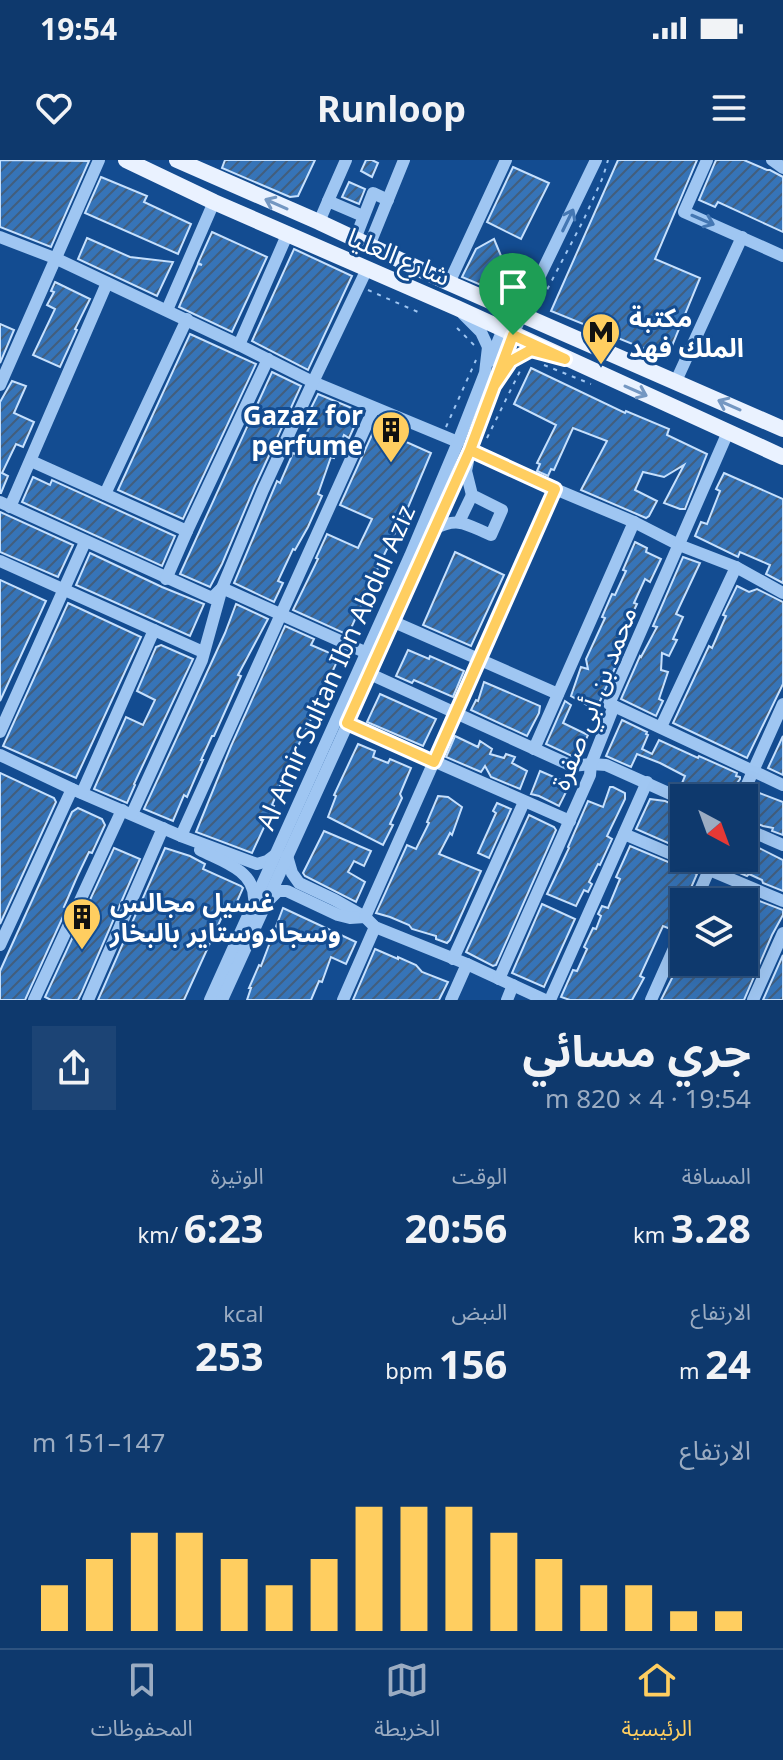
<!DOCTYPE html>
<html lang="ar">
<meta charset="utf-8">
<style>
body{margin:0;font-family:"Noto Sans","Noto Sans Arabic",sans-serif;background:#1c4475;color:#f1f3f6;direction:rtl;height:100vh;display:flex;flex-direction:column;font-size:30px;white-space:nowrap}
*{box-sizing:border-box;margin:0}
p{font-size:26px;color:#9bacc2}
.icon{flex:none;width:44px;height:44px;fill:none;stroke:currentColor;stroke-width:2;stroke-linecap:round;stroke-linejoin:round}
.map{position:relative;height:840px;overflow:hidden;direction:ltr}
.sheet{display:flex;flex-direction:column;background:#0e396d;flex:1}
.sheet>*{flex:none}
.needle{width:52px;rotate:139deg}
.tools{position:absolute;left:670px;top:624px;display:grid;gap:16px}
.tools a{display:grid;place-items:center;width:88px;height:88px;border-radius:0px;background:#0e396d;box-shadow:0 8px 32px #0002,0 0 0 2px #2e5380;font-size:40px}
.pin{position:absolute;display:grid;place-items:center;width:68px;height:68px;color:#fff;margin:-82px -34px;border-radius:50% 50% 50% 0;rotate:-45deg;box-shadow:0 0 8px #0007}
.pin .icon{rotate:45deg}
.round{display:grid;place-items:center;flex:none;width:84px;height:84px;border-radius:0px;background:#1c4475}
.headline{display:flex;align-items:center;justify-content:space-between;height:136px;padding:0 32px}
h1{font-size:44px;font-weight:700;line-height:60px}
.figures{display:grid;grid-template-columns:repeat(3,1fr);gap:12px;height:136px;padding:8px 32px}
.figures div{display:grid;align-content:center}
.figures b{font-size:40px;font-weight:700}
.figures small{font-size:22px;font-weight:400}
.figures p{font-size:22px}
.chart{height:224px;padding:16px 32px}
.chart p{display:flex;justify-content:space-between}
.chart svg{width:100%;height:144px;margin-top:8px;stroke:#ffce60;stroke-width:6}
.status{display:flex;justify-content:space-between;align-items:center;height:56px;padding:0 40px;background:#0e396d;direction:ltr}
.status svg{height:22px;fill:currentColor}
header{display:flex;justify-content:space-between;align-items:center;height:104px;padding:0 32px;background:#0e396d;font-size:36px;font-weight:700}
.menu{display:flex;justify-content:space-around;align-items:center;height:112px;border-top:2px solid #2e5380;background:#0e396d;font-size:22px;color:#9bacc2}
.menu a{display:grid;justify-items:center;gap:4px}
.menu .current{color:#ffce60}
.map>svg:first-child{display:block}
.building{fill:url(#building-hatch);stroke:#c6e0fd;stroke-width:2}
.lines{fill:none;stroke-linecap:round;stroke-linejoin:round}
.path{stroke:#9fc6f2;stroke-width:2;stroke-dasharray:4 6;stroke-linecap:butt}
.minor{stroke:#9fc6f2;stroke-width:12}
.major{stroke:#eaf2ff;stroke-width:16}
.oneway{stroke:#7497c2}
.oneway2{stroke:#4477b3}
.route-casing{stroke:#fff;stroke-width:16}
.route{stroke:#ffce60;stroke-width:10}
.labels{text-anchor:middle;dominant-baseline:central;stroke-width:6;stroke-linejoin:round;paint-order:stroke}
.street-label{font-size:26px;fill:#fff;stroke:#134c91}
.poi-label{font-size:26px;font-weight:bold;fill:#fff;stroke:#134c91;text-anchor:start}
</style>
<div class="status"><b>19:54</b><svg viewBox="0 0 49 12"><path d="M0 12V9h3v3zM5 12V6h3v6zM10 12V3h3v9zM15 12V0h3v12zM26 1h20v11H26zM47 4h2v5h-2z"/></svg></div>
<header><svg class="icon" aria-label="menu" viewBox="0 0 24 24"><path d="M4 6h16M4 12h16M4 18h16"/></svg>Runloop<svg class="icon" aria-label="heart" viewBox="0 0 24 24"><path d="M12 20l-8-8c-3-5 5-10 8-4 3-6 11-1 8 4z"/></svg></header>
<div class="map">
<svg width="783" height="840" viewBox="0 0 783 840">
<defs>
<pattern id="building-hatch" width="6" height="6" patternUnits="userSpaceOnUse" patternTransform="scale(2)"><rect width="6" height="6" fill="#3674b8"/><path d="M-1 1l2-2M0 6l6-6M5 7l2-2" fill="none" stroke="#425e7d"/></pattern>
</defs>
<rect width="100%" height="100%" fill="#134c91"/>
<g class="building">
<path d="M0,0L89,1L51,87L0,67Z"/>
<path d="M225,0H315L298,36L290,37L222,8Z"/>
<path d="M366,0H372L378,3L372,17L361,11Z"/>
<path d="M618,0H697L655,99L700,118L667,198L551,151Z"/>
<path d="M716,0H744L767,10H770L783,17V72L718,42L715,47L699,40Z"/>
<path d="M513,7L549,23L521,79L487,62Z"/>
<path d="M101,17L147,36L144,42L191,64L178,94L85,53Z"/>
<path d="M349,22L365,29L359,44L342,37Z"/>
<path d="M212,72L267,97L232,172L179,147L198,104L202,105L198,103Z"/>
<path d="M87,78L130,97L173,102L157,136L78,99Z"/>
<path d="M494,79L501,96L509,102L500,133L462,117L476,89Z"/>
<path d="M294,89L352,116L308,210L252,181Z"/>
<path d="M55,122L90,139L75,169L77,170L60,207L33,195L55,149L47,145L54,132L51,131Z"/>
<path d="M0,164L14,170L0,203Z"/>
<path d="M190,174L256,204L183,359L118,330Z"/>
<path d="M531,208L625,253L626,251L669,269L667,275L707,294L685,349H680L664,343L684,305L664,317L643,312L635,330L657,341L649,356L646,358L581,330L607,281L573,268L554,310L551,309L548,316L537,311L540,304L537,303L556,265L514,244Z"/>
<path d="M272,212L301,226L255,326L222,404L210,427L180,414Z"/>
<path d="M12,221L26,226L14,253L34,262L23,287L16,284L2,313L8,316L1,333H0V242Z"/>
<path d="M318,234L359,251L360,254L349,278L344,275L334,298L331,297L318,334L322,336L308,367L295,390L293,389L278,421L283,423L274,442L234,423L277,321L280,323L293,293L295,294L313,261L306,258Z"/>
<path d="M375,268L431,293L409,345L383,397L348,475L293,450L318,399L316,398L327,374L358,388L372,359L340,345Z"/>
<path d="M724,313L783,339V423L766,414L770,405L740,392L738,397L695,376L701,362L707,364L720,331L716,329Z"/>
<path d="M33,317L50,325L52,320L175,376L162,406L22,342Z"/>
<path d="M0,352L73,385L58,417L0,392Z"/>
<path d="M635,382L647,388L646,392L661,399L650,422L645,419L634,443L637,444L626,467L628,468L617,488L623,490L596,550L571,536L581,507L588,509L586,499L605,458L602,457L612,434L615,435L626,411L623,410Z"/>
<path d="M455,392L504,415L471,486L423,465Z"/>
<path d="M90,393L162,427L204,444L190,476L76,425Z"/>
<path d="M683,397L700,403L676,454L683,457L673,479L677,480L669,496L662,493L661,510L668,512L659,539L663,541L656,556L621,539L640,496L641,497L657,467L653,466Z"/>
<path d="M0,420L46,441L0,541Z"/>
<path d="M737,426L749,432L757,429L783,442V524L747,598L673,563L709,486L712,488L726,456L723,455Z"/>
<path d="M68,443L141,477L76,618L3,586Z"/>
<path d="M236,444L268,459L238,515L241,516L214,576H212L201,600H203L187,637L184,635L173,661L144,649L225,473Z"/>
<path d="M285,466L314,479L311,485L339,497L326,526L324,525L312,555H313L287,609L272,645L274,646L252,693L196,672L231,586Z"/>
<path d="M161,485L193,499L134,624L135,625L127,643L94,629L126,557L143,565L155,540L137,531L156,487Z"/>
<path d="M408,490L429,499L430,496L464,511L453,537L414,520L412,523L396,516Z"/>
<path d="M484,522L540,546L539,553L527,576L471,550L476,540L478,541Z"/>
<path d="M380,534L436,559L423,586L367,562Z"/>
<path d="M565,541L571,545L563,563L588,575L578,596L574,597L546,584Z"/>
<path d="M622,560L647,572L646,574L648,575L642,589L652,594L659,580L698,598L699,596L737,613L736,616L740,617V619L727,638H709L702,635L700,638H694L688,632L680,628L685,616L660,603L637,594L631,607L606,596Z"/>
<path d="M455,576L478,587L480,581L492,589L490,594L504,598L506,594L515,597L512,603L527,611L520,629L491,617L485,606L481,612L446,597Z"/>
<path d="M783,576V615L768,608Z"/>
<path d="M358,584L375,591L373,597L388,603L390,599L411,608L400,634L402,638L390,664L393,665L383,685L328,657L336,636L334,635Z"/>
<path d="M540,611L570,624L559,646L539,636L531,634Z"/>
<path d="M0,613L54,638L56,642L0,764Z"/>
<path d="M610,627H613L625,633V639L607,676L612,679L600,705L598,704L589,722L592,724L588,732L584,730L576,746L547,734L569,688L568,687L588,641L603,647Z"/>
<path d="M754,631L783,642V675L772,671L773,668L763,666L746,659L750,646L748,645L749,642Z"/>
<path d="M438,636L448,637L462,647L452,675L450,673L439,694L481,711L450,780L447,783L436,779V776L412,769L409,765L390,757L376,753L407,685L416,689L429,663L427,662Z"/>
<path d="M650,639L665,641L684,649V690L636,669Z"/>
<path d="M497,643L511,649L489,698L478,693L496,653L493,651Z"/>
<path d="M78,648L102,659L105,665L92,693L89,692L77,717L64,747L67,748L25,840H0V811L72,652Z"/>
<path d="M529,655L554,667L556,670L496,805L493,806L466,792Z"/>
<path d="M324,671L371,691L364,706L354,701L348,712L365,722L356,742L305,716L303,713Z"/>
<path d="M751,684L783,700V731L763,723L762,720L749,714L747,716L704,698H744V685L750,687Z"/>
<path d="M630,686L697,714L677,760L673,770L663,766L640,816L644,818L632,840H570L561,837L573,810L577,811L587,789L584,787L593,768L596,769L601,756L598,754L602,746L608,748L620,719L616,717Z"/>
<path d="M114,688L140,699L82,832L78,840H51L45,837Z"/>
<path d="M165,688L190,696L205,704L203,709L241,726L243,728L232,753L225,750L184,840H98Z"/>
<path d="M714,729L743,742H705L709,732L715,735Z"/>
<path d="M749,737L783,750V755L772,775L744,840H661L676,810L684,808L683,802H744V742L746,744Z"/>
<path d="M542,744L575,759L544,827L512,813Z"/>
<path d="M283,748L356,782L346,804L331,797L322,822L319,821L311,840H247L251,828H249L259,805L261,806Z"/>
<path d="M375,789L398,799V797L416,805L422,812L448,822L439,840H353Z"/>
<path d="M783,795V840H763Z"/>
</g>
<g class="lines">
<g class="path">
<path d="M368,130L418,152"/>
<path d="M538,147L584,59L603,17L608,0"/>
<path d="M457,168L476,187"/>
<path d="M544,205L591,224"/>
<path d="M446,267L476,200"/>
<path d="M487,278L521,209"/>
</g>
<g class="minor">
<path d="M707,0L684,52L783,96"/>
<path d="M772,0L783,8"/>
<path d="M328,41L346,0"/>
<path d="M319,62L328,41L363,56"/>
<path d="M0,77L57,99L239,185L313,222L458,282"/>
<path d="M355,79L373,33L388,40"/>
<path d="M369,86L404,0"/>
<path d="M449,123L506,0"/>
<path d="M167,150L214,42"/>
<path d="M239,185L287,75"/>
<path d="M490,201L503,169L521,155L596,0"/>
<path d="M503,213L511,201L531,190L547,194"/>
<path d="M676,221L742,77"/>
<path d="M0,225L99,0"/>
<path d="M470,290L555,329L634,362L679,385L736,407L783,433"/>
<path d="M31,301L187,371"/>
<path d="M105,334L187,159"/>
<path d="M0,342L212,438L222,428L367,493"/>
<path d="M10,347L107,123"/>
<path d="M459,362L472,335"/>
<path d="M434,369C459,356 467,365 491,375L502,350L472,335L466,311L468,301"/>
<path d="M0,401L203,492"/>
<path d="M166,419L187,371L268,199"/>
<path d="M394,462L558,534"/>
<path d="M370,514L572,606L591,604L606,605L684,640"/>
<path d="M614,546L783,625"/>
<path d="M347,563L570,661"/>
<path d="M661,567L736,407"/>
<path d="M0,572L85,382"/>
<path d="M534,589L634,362"/>
<path d="M0,595L72,629L181,676L257,704L267,701L275,695"/>
<path d="M82,633L154,470"/>
<path d="M741,638L783,544"/>
<path d="M132,654L202,500L222,428L263,330L313,222L367,109"/>
<path d="M744,668L783,685"/>
<path d="M624,674L783,741"/>
<path d="M181,676L374,248"/>
<path d="M200,690C221,701 254,710 254,738"/>
<path d="M287,696L292,713L299,723L335,740L365,757L375,767L467,804L545,840"/>
<path d="M269,740L278,731H287L338,755L350,758L365,757"/>
<path d="M695,742L709,710"/>
<path d="M365,757L555,329"/>
<path d="M0,785L72,629"/>
<path d="M453,799L524,642"/>
<path d="M499,819L590,615L591,604L614,546L609,544L728,272"/>
<path d="M34,840L122,650"/>
<path d="M88,840L163,668"/>
<path d="M210,840L410,396L458,282L485,213L488,187L481,172L463,154"/>
<path d="M222,840L394,462L470,290L521,155"/>
<path d="M343,840L375,767"/>
<path d="M451,840L467,804"/>
<path d="M507,840L513,825"/>
<path d="M550,840L647,622"/>
<path d="M651,840L684,766"/>
<path d="M753,840L783,773"/>
</g>
<g class="major">
<path d="M126,0L214,42L457,148L783,297"/>
<path d="M177,0L319,62L449,123L783,269"/>
</g>
</g>
<defs><path id="oneway-shaft" d="M-6 0H5M1.5-3L5.5 0L1.5 3" fill="none" stroke-width="1.6" stroke-linecap="round" stroke-linejoin="round" transform="scale(2)"/></defs>
<g class="oneway">
<use href="#oneway-shaft" transform="translate(276 44) rotate(-156)"/>
<use href="#oneway-shaft" transform="translate(636 231) rotate(24)"/>
<use href="#oneway-shaft" transform="translate(729 245) rotate(-156)"/>
</g>
<g class="oneway2">
<use href="#oneway-shaft" transform="translate(568 60) rotate(-64)"/>
<use href="#oneway-shaft" transform="translate(703 60) rotate(23)"/>
</g>
<g class="lines">
<defs>
<path id="route" d="M513,175L470,290L347,563L434,602L555,329L470,290L494,226L511,201L531,190L565,199L513,175"/>
</defs>
<use href="#route" class="route-casing"/>
<use href="#route" class="route"/>
</g>
<defs>
<symbol id="metro-pin" viewBox="-11 -11 22 30"><path d="M0 17L-7.5 6A9.5 9.5 0 1 1 7.5 6Z" fill="#ffce60" stroke="#134c91"/><path d="M-5.5 5V-5H-3L0 0L3-5H5.5V5H3V-.5L0 4L-3-.5V5Z" fill="#111"/></symbol>
<symbol id="building-pin" viewBox="-11 -11 22 30"><path d="M0 17L-7.5 6A9.5 9.5 0 1 1 7.5 6Z" fill="#ffce60" stroke="#134c91"/><path d="M-4-6H4V6H1V3H-1V6H-4ZM-2.5-4.3h1.7v1.8h-1.7ZM.8-4.3h1.7v1.8H.8ZM-2.5-1h1.7V.8h-1.7ZM.8-1h1.7V.8H.8Z" fill="#111"/></symbol>
</defs>
<g fill-rule="evenodd">
<use href="#metro-pin" x="579" y="150" width="44" height="60"/>
<use href="#building-pin" x="369" y="248" width="44" height="60"/>
<use href="#building-pin" x="60" y="735" width="44" height="60"/>
</g>
<g class="labels">
<g class="street-label">
<text transform="translate(399 96) rotate(23)">شارع العليا</text>
<text transform="translate(335 507) rotate(-66)">Al Amir Sultan Ibn Abdul Aziz</text>
<text transform="translate(593 538) rotate(-69)">محمد بن أبي صفرة</text>
</g>
<g class="poi-label">
<text x="629" y="157">مكتبة<tspan x="629" dy="30">الملك فهد</tspan></text>
<text x="363" y="255" text-anchor="end">Gazaz for<tspan x="363" dy="30">perfume</tspan></text>
<text x="110" y="742">غسيل مجالس<tspan x="110" dy="30">وسجادوستاير بالبخار</tspan></text>
</g>
</g>
</svg>
<div class="tools">
<a><svg class="needle" viewBox="-14 -14 28 28"><path d="M0-13l5 13h-10z" fill="#e53935"/><path d="M0 13l5-13h-10z" fill="#9bacc2"/></svg></a>
<a><svg class="icon" aria-label="layers" viewBox="0 0 24 24"><path d="M12 4l9 5-9 5-9-5zM3 14l9 5 9-5"/></svg></a>
</div>
<div class="pin" style="left:513px;top:175px;background:#1e9e55"><svg class="icon" aria-label="arrive" viewBox="0 0 24 24"><path d="M6 21V4h12l-3 4 3 4H6"/></svg></div>
</div>
<section class="sheet">
<div class="headline"><div><h1>جري مسائي</h1><p>19:54 · 4 × 820 m</p></div><a class="round"><svg class="icon" aria-label="share" viewBox="0 0 24 24"><path d="M12 15V3M7 8l5-5 5 5M5 13v7h14v-7"/></svg></a></div>
<div class="figures">
<div><p>المسافة</p><b>3.28<small> km</small></b></div>
<div><p>الوقت</p><b>20:56</b></div>
<div><p>الوتيرة</p><b>6:23<small> /km</small></b></div>
</div>
<div class="figures">
<div><p>الارتفاع</p><b>24<small> m</small></b></div>
<div><p>النبض</p><b>156<small> bpm</small></b></div>
<div><p>kcal</p><b>253</b></div>
</div>
<div class="chart"><p><span>الارتفاع</span>147–151 m</p>
<svg viewBox="0 0 160 44" preserveAspectRatio="none"><path d="M5 44V30M15 44V22M25 44V14M35 44V14M45 44V22M55 44V30M65 44V22M75 44V6M85 44V6M95 44V6M105 44V14M115 44V22M125 44V30M135 44V30M145 44V38M155 44V38"/></svg>
</div>
</section>
<nav class="menu">
<a class="current"><svg class="icon" aria-label="home" viewBox="0 0 24 24"><path d="M3 11l9-7 9 7M6 9v11h12V9"/></svg>الرئيسية</a>
<a><svg class="icon" aria-label="map" viewBox="0 0 24 24"><path d="M3 6l6-2 6 2 6-2v14l-6 2-6-2-6 2zM9 4v14M15 6v14"/></svg>الخريطة</a>
<a><svg class="icon" aria-label="saved" viewBox="0 0 24 24"><path d="M7 4h10v16l-5-4-5 4z"/></svg>المحفوظات</a>
</nav>
